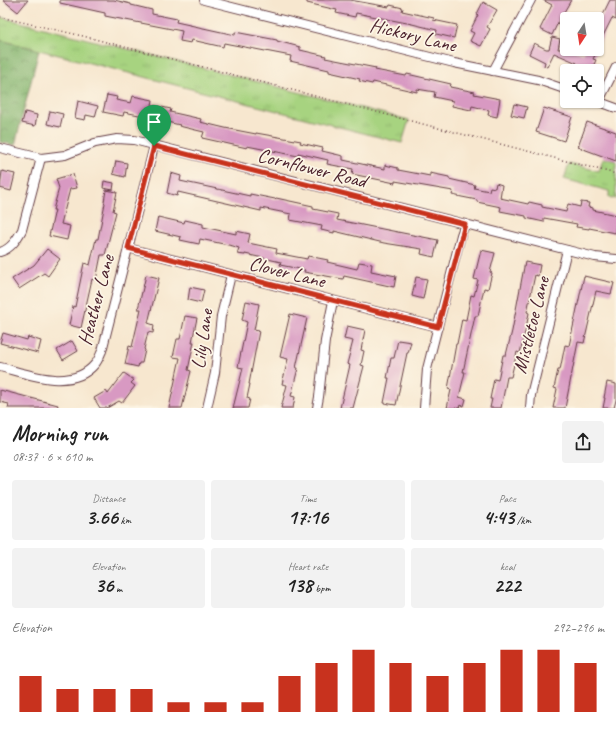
<!DOCTYPE html>
<meta charset="utf-8">
<style>
body{margin:0;font-family:Caveat,sans-serif;background:#f2f2f2;color:#222;height:100vh;display:flex;flex-direction:column;font-size:15px;white-space:nowrap}
*{box-sizing:border-box;margin:0}
p{font-size:13px;color:#767676}
.icon{flex:none;width:22px;height:22px;fill:none;stroke:currentColor;stroke-width:2;stroke-linecap:round;stroke-linejoin:round}
.map{position:relative;height:408px;overflow:hidden}
.drawer{display:flex;flex-direction:column;background:#fff;flex:1}
.drawer>*{flex:none}
.needle{width:26px;rotate:192deg}
.fabs{position:absolute;left:560px;top:12px;display:grid;gap:8px}
.fabs a{display:grid;place-items:center;width:44px;height:44px;border-radius:4px;background:#fff;box-shadow:0 1px 3px #0004;font-size:20px}
.pin{position:absolute;display:grid;place-items:center;width:34px;height:34px;color:#fff;margin:-41px -17px;border-radius:50% 50% 50% 0;rotate:-45deg;box-shadow:0 0 4px #0007}
.pin .icon{rotate:45deg}
.round{display:grid;place-items:center;flex:none;width:42px;height:42px;border-radius:4px;background:#f2f2f2}
.overview{display:flex;align-items:center;justify-content:space-between;height:68px;padding:0 12px}
h1{font-size:22px;font-weight:700;line-height:30px}
.stats{display:grid;grid-template-columns:repeat(3,1fr);gap:6px;height:68px;padding:4px 12px}
.stats div{display:grid;align-content:center;border-radius:4px;background:#f2f2f2;text-align:center}
.stats b{font-size:20px;font-weight:700}
.stats small{font-size:11px;font-weight:400}
.stats p{font-size:11px}
.chart{height:112px;padding:8px 12px}
.chart p{display:flex;justify-content:space-between}
.chart svg{width:100%;height:72px;margin-top:4px;stroke:#c8321e;stroke-width:6}
.map>svg:first-child{display:block}
.grass{fill:url(#grass-tufts);stroke:#787956}
.forest{fill:url(#forest-crowns);stroke:#686a4c}
.building{fill:#d899c2}
.lines{fill:none;stroke-linecap:round;stroke-linejoin:round}
.minor-casing{stroke:#643d44;stroke-width:10}
.path{stroke:#643d44;stroke-width:1.5;stroke-dasharray:1 3;stroke-linecap:butt}
.minor{stroke:#fff;stroke-width:8}
.route-casing{stroke:#fff;stroke-width:8}
.route{stroke:#c8321e;stroke-width:5}
.labels{text-anchor:middle;dominant-baseline:central;stroke-width:3.5;stroke-linejoin:round;paint-order:stroke}
.street-label{font-size:20px;fill:#4a1f2b;stroke:#fcf5e5}
</style>
<div class="map">
<svg width="616" height="408" viewBox="0 0 616 408">
<defs>
<pattern id="grass-tufts" width="24" height="20" patternUnits="userSpaceOnUse"><rect width="24" height="20" fill="#a7d380"/><path d="M3 7l-1-3M5 7V3M7 7l1-3M15 17l-1-3M17 17v-4M19 17l1-3" fill="none" stroke="#91b56f"/></pattern>
<pattern id="forest-crowns" width="20" height="18" patternUnits="userSpaceOnUse"><rect width="20" height="18" fill="#85b56e"/><path d="M2 6a3 3 0 1 1 6 0M12 15a3 3 0 1 1 6 0" fill="none" stroke="#6f935b"/></pattern>
</defs>
<rect width="100%" height="100%" fill="#fcf5e5"/>
<filter id="ink" filterUnits="userSpaceOnUse"><feTurbulence type="fractalNoise" baseFrequency=".025" numOctaves="2"/><feDisplacementMap in="SourceGraphic" scale="8" xChannelSelector="R" yChannelSelector="G"/><feConvolveMatrix kernelMatrix="1 2 1 2 8 2 1 2 1" color-interpolation-filters="sRGB"/></filter>
<filter id="wash" filterUnits="userSpaceOnUse"><feTurbulence type="fractalNoise" baseFrequency=".012" numOctaves="4" result="noise"/><feDisplacementMap in="SourceGraphic" scale="16" xChannelSelector="R" yChannelSelector="G"/><feGaussianBlur stdDeviation="0.9" result="paint"/><feColorMatrix in="noise" values="0 0 0 0 0 0 0 0 0 0 0 0 0 0 0 0 0 1.4 0 .05"/><feComposite in="paint" operator="in"/></filter>
<g filter="url(#wash)">
<rect width="100%" height="100%" fill="#f7e7cf"/>
<g class="grass">
<path d="M0,17L409,120L402,143L0,40Z"/>
<path d="M603,158L616,161V199L609,197V191L564,179L569,164L599,171Z"/>
</g>
<path class="forest" d="M0,40L39,50L15,145L0,142Z"/>
<g id="blocks">
<g class="building">
<path d="M3,0H28L18,12Z"/>
<path d="M60,0H114L131,4V5L152,10V14L177,19L176,22L235,35V32L277,40V41L300,47V50L326,56L325,58L376,68L375,70L406,76L407,74L451,84L450,87L475,92L474,94L500,99L497,117L488,115L489,110L472,106L471,110L452,106L453,101L434,97L435,92L417,89V92L373,82L372,84L359,81L360,79L329,72V70L290,61L291,56L224,43L223,47L192,40L191,43L180,41L182,31L105,16V13L60,3Z"/>
<path d="M307,0H350L389,7L390,5L403,8L402,11L434,18L433,20L457,25L454,38L436,34L437,30L412,24L356,13L355,17L336,13L337,10L307,3Z"/>
<path d="M543,0H571L564,12H563L552,35L540,29L552,5Z"/>
<path d="M610,0H616V20L612,18L597,48V26Z"/>
<path d="M483,2L497,10L487,27L490,29L481,46L470,41L474,33L470,31L478,15L477,14Z"/>
<path d="M552,37L560,39L558,49H571L583,54L586,49H598L593,59L596,60L591,71L576,65L577,63L554,53L547,67L544,66L545,62L529,54L534,43L546,49H549Z"/>
<path d="M107,95L117,97L116,100L131,103L133,96L153,100L152,105L171,109L170,112L201,119L200,122L225,128L256,134V133L301,141L300,143L323,148L322,151L343,156V160L385,169V165L398,168V170L430,176V173L449,177V179L475,185L474,188L489,191L490,187L495,188L496,183L502,185L500,198L528,204L529,202L542,205V207L566,212L568,204L580,207L581,202L589,203L588,207L593,208V210L616,215L615,233L589,228V229L576,227L577,224L544,218V222L526,218V216L500,211L501,207L477,202V200L452,195L453,191L395,181V183L352,174L353,169L327,164L328,160L298,153V156L247,146V148L202,138L204,132L179,126L180,125L154,119V118L124,112L123,116L103,112Z"/>
<path d="M78,101L98,106L95,117L86,115L85,120L75,118Z"/>
<path d="M514,104L527,107L524,118L511,115Z"/>
<path d="M544,108L572,117L564,141L536,132Z"/>
<path d="M50,111L63,114L60,127L47,124Z"/>
<path d="M25,112L37,115L35,126L22,123Z"/>
<path d="M587,122L616,132V161L578,147Z"/>
<path d="M116,161L127,163L125,177L113,174Z"/>
<path d="M2,171L15,174L11,191L0,188Z"/>
<path d="M171,173L181,176L180,181L250,196V194L275,199L276,198L313,206V209L338,214L337,220L438,240L434,257L421,254L422,249L384,243L334,231V233L321,230L322,226L290,220L291,214L261,208V211L178,192L177,196L167,193Z"/>
<path d="M73,174L77,188L70,189L61,224L70,226L67,240L49,236L55,210H53L59,188L56,179Z"/>
<path d="M104,181L114,183L113,190L103,188Z"/>
<path d="M106,190L117,192L113,211L116,212L105,255H101L96,280L92,279L81,328L69,325L73,306L75,307L84,263L90,265L96,239H98L105,203L104,202Z"/>
<path d="M158,217L184,223L185,220L203,224V227L236,234V231L250,234L248,243L277,249L276,253L307,259L308,256L328,260L327,262L357,269L359,262L372,264L371,271L396,276L394,287L344,276L343,279L304,272L305,270L280,265L281,262L245,254V255L237,254L239,248L233,246L200,239L199,244L180,240L181,237L155,231Z"/>
<path d="M47,249L60,259L48,276L44,273L19,289L12,279L34,265Z"/>
<path d="M481,250L495,253L490,272L492,273L488,289L484,288L478,316H475L463,372H465L459,397L466,399L464,406L460,405L459,408H447L451,390L448,389L456,344H457L462,319L466,320L471,295L474,296L478,280L474,279Z"/>
<path d="M525,262L540,265L538,276L535,275L527,312L529,313L526,328L520,353L517,352L511,377H507L501,408H490L492,399H490L494,379L498,380L503,355H506L512,331Z"/>
<path d="M146,275L159,278L148,323L154,325L153,333L148,332L144,349L145,350L142,363H139L138,367L125,364L129,346L132,347L141,309H138Z"/>
<path d="M584,276L614,283L611,294L596,291L584,343L578,342L565,408H553L557,389L554,388L558,370H560L565,345L569,346Z"/>
<path d="M416,277L427,279L423,299L412,296Z"/>
<path d="M190,287L204,290L201,303L188,300Z"/>
<path d="M246,301L259,304L254,330L259,331L249,384H250L247,398L250,399L248,408H233L243,368L238,367L247,322L242,320Z"/>
<path d="M290,314L307,318L296,368H298L291,396L295,397L293,408H281L287,385L282,384L288,359L280,357Z"/>
<path d="M185,316L197,318L192,342H194L188,370L191,371L182,408H169L180,358L173,357L177,339H180Z"/>
<path d="M347,326L365,330L361,350L364,351L361,365L364,366L353,408H340L350,365L347,364L353,341L344,339Z"/>
<path d="M3,333L27,340L28,337L41,341L38,353L0,343Z"/>
<path d="M398,340L411,342L408,353H407L396,405L384,403L389,378H387L391,358H394Z"/>
<path d="M72,341L78,351L63,360L57,350Z"/>
<path d="M124,373L134,380L131,383L135,386L122,403L119,401L107,408H100L94,398L106,391L108,394Z"/>
<path d="M607,382L616,384V400L614,408H603L605,398H604Z"/>
<path d="M0,390L58,405L57,408H8L9,404L0,402Z"/>
</g>
</g>
</g>
<g filter="url(#ink)">
<use href="#blocks" fill-opacity="0" stroke="#643d44" stroke-width="1"/>
<g class="lines">
<defs>
<g id="minor">
<path d="M204,0L454,63L538,80L567,90"/>
<path d="M493,71L531,0"/>
<path d="M597,101L616,108"/>
<path d="M599,101L616,67"/>
<path d="M0,148L41,158L65,155L95,143L117,139L134,140L595,257L616,259"/>
<path d="M128,248L438,327"/>
<path d="M0,252C11,249 17,239 22,230L41,158"/>
<path d="M0,367C28,374 72,392 95,364C98,361 100,355 102,351L154,146"/>
<path d="M207,408L215,373L221,316L231,275"/>
<path d="M317,408L319,397L325,341L333,301"/>
<path d="M424,408L427,369L461,235L465,224"/>
<path d="M530,408L531,395L567,250"/>
</g>
</defs>
<use href="#minor" class="minor-casing"/>
<path class="path" d="M0,17L87,37L616,174"/>
<use href="#minor" class="minor"/>
</g>
</g>
<g class="lines" filter="url(#ink)">
<defs>
<path id="route" d="M154,146L465,224L438,327L128,248Z"/>
</defs>
<use href="#route" class="route-casing"/>
<use href="#route" class="route"/>
</g>
<g class="labels">
<g class="street-label">
<text transform="translate(413 35) rotate(14)">Hickory Lane</text>
<text transform="translate(312 168) rotate(14)">Cornflower Road</text>
<text transform="translate(287 272) rotate(14)">Clover Lane</text>
<text transform="translate(96 300) rotate(-75)">Heather Lane</text>
<text transform="translate(531 325) rotate(-76)">Mistletoe Lane</text>
<text transform="translate(202 339) rotate(-82)">Lily Lane</text>
</g>
</g>
</svg>
<div class="fabs">
<a><svg class="needle" viewBox="-14 -14 28 28"><path d="M0-13l5 13h-10z" fill="#e53935"/><path d="M0 13l5-13h-10z" fill="#767676"/></svg></a>
<a><svg class="icon" aria-label="locate" viewBox="0 0 24 24"><circle cx="12" cy="12" r="6"/><path d="M12 2v4M12 18v4M2 12h4M18 12h4"/></svg></a>
</div>
<div class="pin" style="left:154px;top:146px;background:#1e9e55"><svg class="icon" aria-label="arrive" viewBox="0 0 24 24"><path d="M6 21V4h12l-3 4 3 4H6"/></svg></div>
</div>
<section class="drawer">
<div class="overview"><div><h1>Morning run</h1><p>08:37 · 6 × 610 m</p></div><a class="round"><svg class="icon" aria-label="share" viewBox="0 0 24 24"><path d="M12 15V3M7 8l5-5 5 5M5 13v7h14v-7"/></svg></a></div>
<div class="stats">
<div><p>Distance</p><b>3.66<small> km</small></b></div>
<div><p>Time</p><b>17:16</b></div>
<div><p>Pace</p><b>4:43<small> /km</small></b></div>
</div>
<div class="stats">
<div><p>Elevation</p><b>36<small> m</small></b></div>
<div><p>Heart rate</p><b>138<small> bpm</small></b></div>
<div><p>kcal</p><b>222</b></div>
</div>
<div class="chart"><p><span>Elevation</span>292–296 m</p>
<svg viewBox="0 0 160 44" preserveAspectRatio="none"><path d="M5 44V22M15 44V30M25 44V30M35 44V30M45 44V38M55 44V38M65 44V38M75 44V22M85 44V14M95 44V6M105 44V14M115 44V22M125 44V14M135 44V6M145 44V6M155 44V14"/></svg>
</div>
</section>
